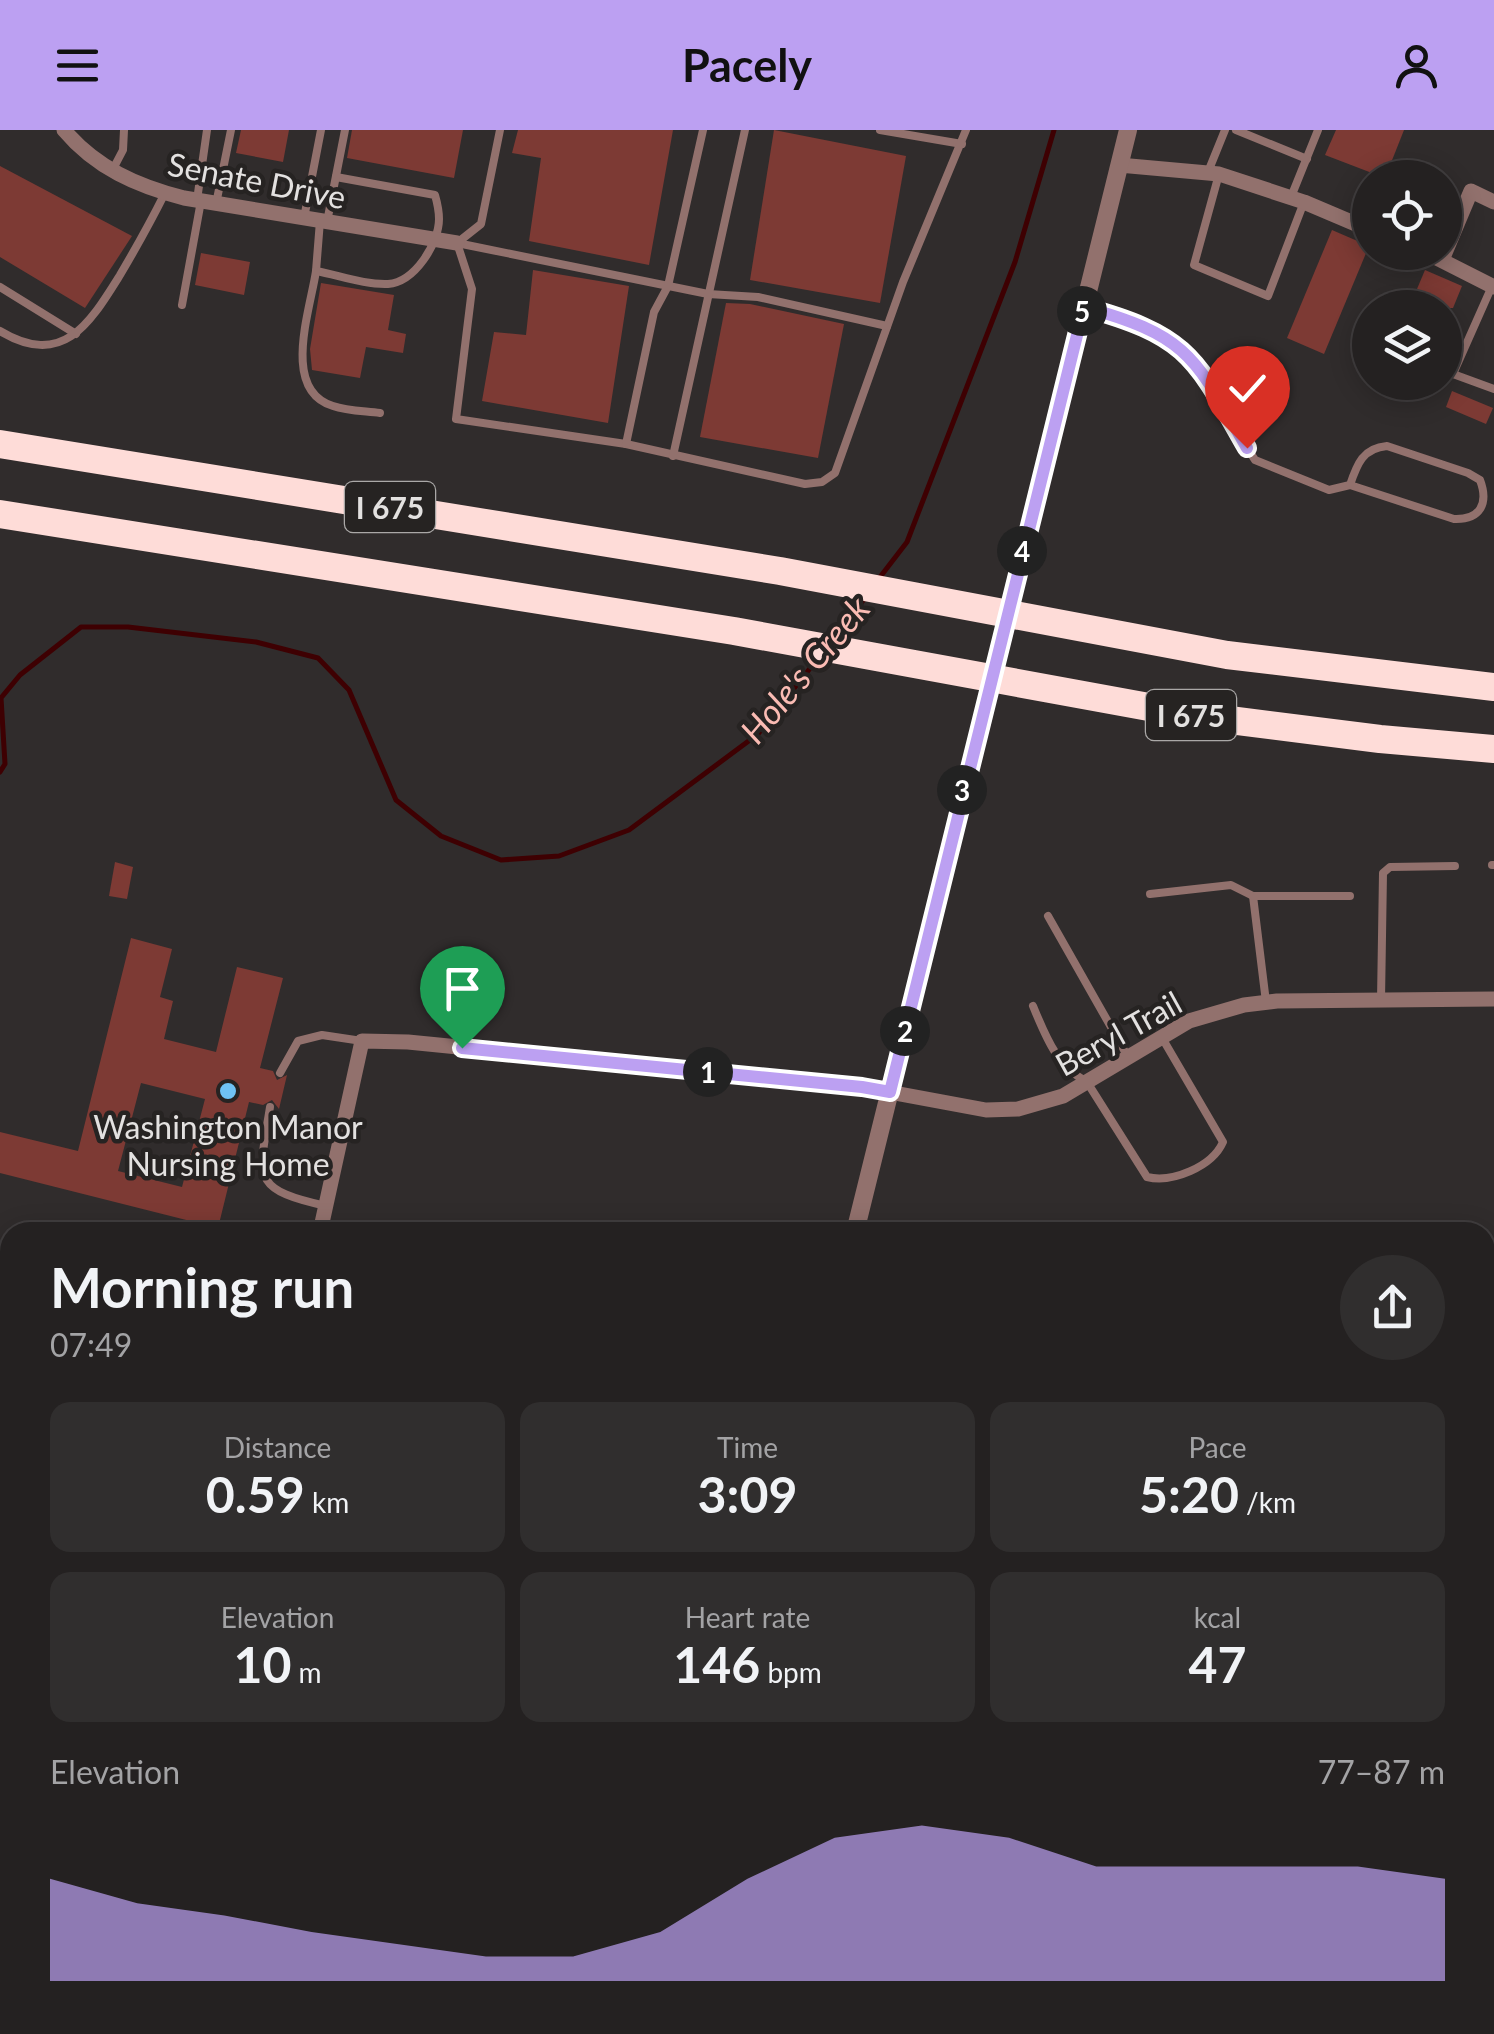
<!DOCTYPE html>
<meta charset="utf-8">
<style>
body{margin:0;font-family:Lato,sans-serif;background:#302e2e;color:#f1f3f6;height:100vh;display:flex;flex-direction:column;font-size:38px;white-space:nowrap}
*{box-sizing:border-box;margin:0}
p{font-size:32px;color:#a3a3a5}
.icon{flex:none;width:55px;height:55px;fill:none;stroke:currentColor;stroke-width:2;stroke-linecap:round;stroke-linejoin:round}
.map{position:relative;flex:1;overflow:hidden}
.sheet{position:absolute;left:0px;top:1092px;width:1495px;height:812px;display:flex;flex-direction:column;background:#242121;border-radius:30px 30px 0 0;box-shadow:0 5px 25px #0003,0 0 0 2px #413e3f}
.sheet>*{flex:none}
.buttons{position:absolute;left:1352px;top:30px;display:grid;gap:20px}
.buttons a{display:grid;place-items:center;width:110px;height:110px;border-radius:50%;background:#242121;box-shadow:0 5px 25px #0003,0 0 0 2px #413e3f;font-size:50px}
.pin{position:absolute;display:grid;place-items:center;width:85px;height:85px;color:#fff;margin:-102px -42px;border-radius:50% 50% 50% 0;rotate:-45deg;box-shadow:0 0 10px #0007}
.pin .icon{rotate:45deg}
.km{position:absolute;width:50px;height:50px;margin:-25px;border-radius:50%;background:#222;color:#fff;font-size:28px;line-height:50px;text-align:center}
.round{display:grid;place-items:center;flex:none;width:105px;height:105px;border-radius:52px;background:#302e2e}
.headline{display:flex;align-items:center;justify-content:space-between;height:170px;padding:0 50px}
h1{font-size:55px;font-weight:700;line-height:75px}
.stats{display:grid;grid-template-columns:repeat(3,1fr);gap:15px;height:170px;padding:10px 50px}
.stats div{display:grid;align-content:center;border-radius:20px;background:#302e2e;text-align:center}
.stats b{font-size:50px;font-weight:700}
.stats small{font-size:28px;font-weight:400}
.stats p{font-size:28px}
.chart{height:280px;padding:20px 50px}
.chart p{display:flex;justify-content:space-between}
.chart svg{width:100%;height:180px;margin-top:10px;fill:#bca0f2;opacity:.7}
header{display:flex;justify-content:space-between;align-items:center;height:130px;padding:0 50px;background:#bca0f2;color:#111;font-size:45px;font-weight:700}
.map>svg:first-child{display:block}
.green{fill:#5f302b}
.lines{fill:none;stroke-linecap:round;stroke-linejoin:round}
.stream{stroke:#3e0002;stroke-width:5}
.building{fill:#7d3a34;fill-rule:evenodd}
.path{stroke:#7d7a7a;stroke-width:2.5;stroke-dasharray:2.5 8;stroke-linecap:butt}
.service{stroke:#92716d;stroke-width:8}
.minor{stroke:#92716d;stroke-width:15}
.tertiary{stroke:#92716d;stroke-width:18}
.motorway{stroke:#fedcd8;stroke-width:28}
.route-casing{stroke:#fff;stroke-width:20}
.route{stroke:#bca0f2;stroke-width:12}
.poi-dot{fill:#6fc2f4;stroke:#262322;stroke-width:4}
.labels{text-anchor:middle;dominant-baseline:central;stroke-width:9;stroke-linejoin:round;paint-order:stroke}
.shield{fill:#262322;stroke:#aaa8a7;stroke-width:2.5}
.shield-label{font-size:30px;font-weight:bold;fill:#e3e1e0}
.street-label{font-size:32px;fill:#e3e1e0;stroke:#262322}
.poi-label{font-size:32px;fill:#e3e1e0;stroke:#262322}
.water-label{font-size:35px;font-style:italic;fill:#fabbb3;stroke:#262322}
</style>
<header><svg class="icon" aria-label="menu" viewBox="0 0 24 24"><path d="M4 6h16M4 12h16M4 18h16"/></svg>Pacely<svg class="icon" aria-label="person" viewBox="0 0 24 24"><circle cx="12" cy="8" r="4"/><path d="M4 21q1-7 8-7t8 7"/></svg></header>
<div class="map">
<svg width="1494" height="1904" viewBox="0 0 1494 1904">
<rect width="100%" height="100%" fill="#302c2c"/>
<g class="green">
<path d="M0,1550L10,1552V1895H239L244,1904H0Z"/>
<path d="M869,1895H919L917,1904H867Z"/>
</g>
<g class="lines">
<g class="stream">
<path d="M877,451L907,412L1015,132L1054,0"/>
<path d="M832,510L865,468"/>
<path d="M0,642L5,634L1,568L20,545L81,497H128L256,512L318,528L349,560L396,670L441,706L501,730L559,726L629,700L758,604L819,527"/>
</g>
</g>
<g class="building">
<path d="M241,0H289L283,32L236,23Z"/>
<path d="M352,0H463L454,48L347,28Z"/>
<path d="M518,0H673L649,135L529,111L541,28L512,23Z"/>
<path d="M774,0L906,26L880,173L750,150Z"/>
<path d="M1336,0H1404L1385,48L1325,25Z"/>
<path d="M0,36L132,106L85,178L0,127Z"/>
<path d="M1332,100L1369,116L1324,224L1287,208Z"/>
<path d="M201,123L250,132L244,165L195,155Z"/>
<path d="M533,140L629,156L608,293L482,271L494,202L526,205Z"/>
<path d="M1425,140L1462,156L1453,178H1409Z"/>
<path d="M321,153L394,165L388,200L406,204L403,223L366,217L360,248L312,240L310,219Z"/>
<path d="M726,173L750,174L844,194L818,328L700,307Z"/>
<path d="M1452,261L1493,278L1486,294L1446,277Z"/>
<path d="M115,732L133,737L127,769L109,766Z"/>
<path d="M131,808L172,819L160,867L173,871L164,909L216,922L237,837L283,848L260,938L273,941L277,950L287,945L279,979L272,970L263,975L249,972L218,1098L0,1043V1002L78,1021ZM141,953L205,969L182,1057L118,1041Z"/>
</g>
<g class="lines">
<g class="path">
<path d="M0,1590L7,1598L10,1595"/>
<path d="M0,1610L7,1598"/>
</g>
<g class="service">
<path d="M880,0L962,14"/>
<path d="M1236,0L1307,29"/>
<path d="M112,41L123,20L124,0"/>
<path d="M1208,42L1225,0"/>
<path d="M1219,44L1194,135L1268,166L1304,72"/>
<path d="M1291,67L1318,0"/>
<path d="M197,70L207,0"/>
<path d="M216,74L231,0"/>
<path d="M304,88L321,0"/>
<path d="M320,91L316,141C338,145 365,155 388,154C415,152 439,113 439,89C439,81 437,72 435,65L336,47"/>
<path d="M327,92L345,0"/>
<path d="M457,113L472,159L456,289L626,314L805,354L822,352L835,343L903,152L966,0"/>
<path d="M457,113L708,164L758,167L887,196"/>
<path d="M457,113L481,94L500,0"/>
<path d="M316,141C310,181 281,260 333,276C347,281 365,281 380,283"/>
<path d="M1492,156L1453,244L1494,259"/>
<path d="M0,157L76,204"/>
<path d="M182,175L201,71"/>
<path d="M1083,177C1126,189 1170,200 1199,236C1222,264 1235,300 1255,330L1329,360L1350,355L1454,389C1480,390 1489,374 1480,350L1468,343L1387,316C1363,318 1357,334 1350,355"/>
<path d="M0,201C63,239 90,193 120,145C136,118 151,91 165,63"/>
<path d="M626,314L654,182L668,156L703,0"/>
<path d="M673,326L745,0"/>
<path d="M1492,735H1494"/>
<path d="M1150,764L1231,755L1253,766"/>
<path d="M1048,786L1128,927"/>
<path d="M1381,870L1383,743L1390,737L1455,736"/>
<path d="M1266,872L1253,766H1350"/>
<path d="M1033,876C1046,907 1056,935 1087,952L1147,1047C1172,1053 1212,1037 1223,1012L1161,906"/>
<path d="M280,943L298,911L322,905L362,911"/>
<path d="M270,977C259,1047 249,1059 326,1076"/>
<path d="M0,1286L10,1289"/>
</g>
<g class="minor">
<path d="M64,0C96,38 137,56 184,68L457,113"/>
<path d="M1119,35L1219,44L1304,72L1370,100"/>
<path d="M1425,122L1494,157"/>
<path d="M1442,130L1471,61L1494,72"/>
<path d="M320,1102L362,911L408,912L862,957L986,980L1018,979L1063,966L1189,891L1244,875L1277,871L1494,869"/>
<path d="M1485,1209L1494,1212"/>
<path d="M1485,1500L1494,1503"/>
<path d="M1485,1724L1494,1687"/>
<path d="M1063,1904L1069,1895"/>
<path d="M1442,1904L1444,1895"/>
</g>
<g class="tertiary">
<path d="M855,1102L1128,0"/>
<path d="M640,1904L642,1895"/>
</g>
<g class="motorway">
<path d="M0,314L780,441L1227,525L1494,557"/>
<path d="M0,384L734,501L1198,586L1380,609L1494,619"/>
</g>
</g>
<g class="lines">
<defs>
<path id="route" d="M462,918L862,957L890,962L1084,177C1189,206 1195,227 1247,318"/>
</defs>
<use href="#route" class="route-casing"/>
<use href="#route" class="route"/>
</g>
<circle class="poi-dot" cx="228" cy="961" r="10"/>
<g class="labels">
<g class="shield">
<rect x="345" y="352" width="90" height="50" rx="8"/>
<rect x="1146" y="560" width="90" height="50" rx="8"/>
</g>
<g class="shield-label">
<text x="390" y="377">I 675</text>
<text x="1191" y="585">I 675</text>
</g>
<g class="street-label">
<text transform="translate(257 50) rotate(11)">Senate Drive</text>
<text transform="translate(1118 903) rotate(-29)">Beryl Trail</text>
</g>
<g class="poi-label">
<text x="228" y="996">Washington Manor<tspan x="228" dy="37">Nursing Home</tspan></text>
</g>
<g class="water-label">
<text transform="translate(804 539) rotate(-50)">Hole's Creek</text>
</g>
</g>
</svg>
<div class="buttons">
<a><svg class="icon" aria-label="locate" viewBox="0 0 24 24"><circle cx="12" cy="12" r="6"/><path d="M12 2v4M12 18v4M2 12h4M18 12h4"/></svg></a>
<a><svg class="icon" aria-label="layers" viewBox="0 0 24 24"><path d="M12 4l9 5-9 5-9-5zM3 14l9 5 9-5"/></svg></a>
</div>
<div class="pin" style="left:462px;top:918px;background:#1e9e55"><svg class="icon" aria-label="arrive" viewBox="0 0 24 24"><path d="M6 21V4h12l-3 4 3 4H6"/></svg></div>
<div class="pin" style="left:1247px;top:318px;background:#d93025"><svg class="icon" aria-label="check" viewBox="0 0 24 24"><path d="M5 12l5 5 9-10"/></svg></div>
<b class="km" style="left:708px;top:942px">1</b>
<b class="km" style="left:905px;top:901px">2</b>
<b class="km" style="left:962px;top:660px">3</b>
<b class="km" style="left:1022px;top:421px">4</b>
<b class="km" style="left:1082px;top:181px">5</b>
<section class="sheet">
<div class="headline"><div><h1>Morning run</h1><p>07:49</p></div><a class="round"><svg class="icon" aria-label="share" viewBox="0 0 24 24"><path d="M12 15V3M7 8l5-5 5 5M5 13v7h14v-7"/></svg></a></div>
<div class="stats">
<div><p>Distance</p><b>0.59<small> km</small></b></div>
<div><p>Time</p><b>3:09</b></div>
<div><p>Pace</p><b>5:20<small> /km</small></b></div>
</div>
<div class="stats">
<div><p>Elevation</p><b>10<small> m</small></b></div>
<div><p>Heart rate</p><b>146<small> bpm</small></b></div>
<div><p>kcal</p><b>47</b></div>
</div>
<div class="chart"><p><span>Elevation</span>77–87 m</p>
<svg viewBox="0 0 160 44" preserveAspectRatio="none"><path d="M0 44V19L10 25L20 28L30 32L40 35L50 38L60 38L70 32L80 19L90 9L100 6L110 9L120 16L130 16L140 16L150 16L160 19V44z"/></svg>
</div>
</section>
</div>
